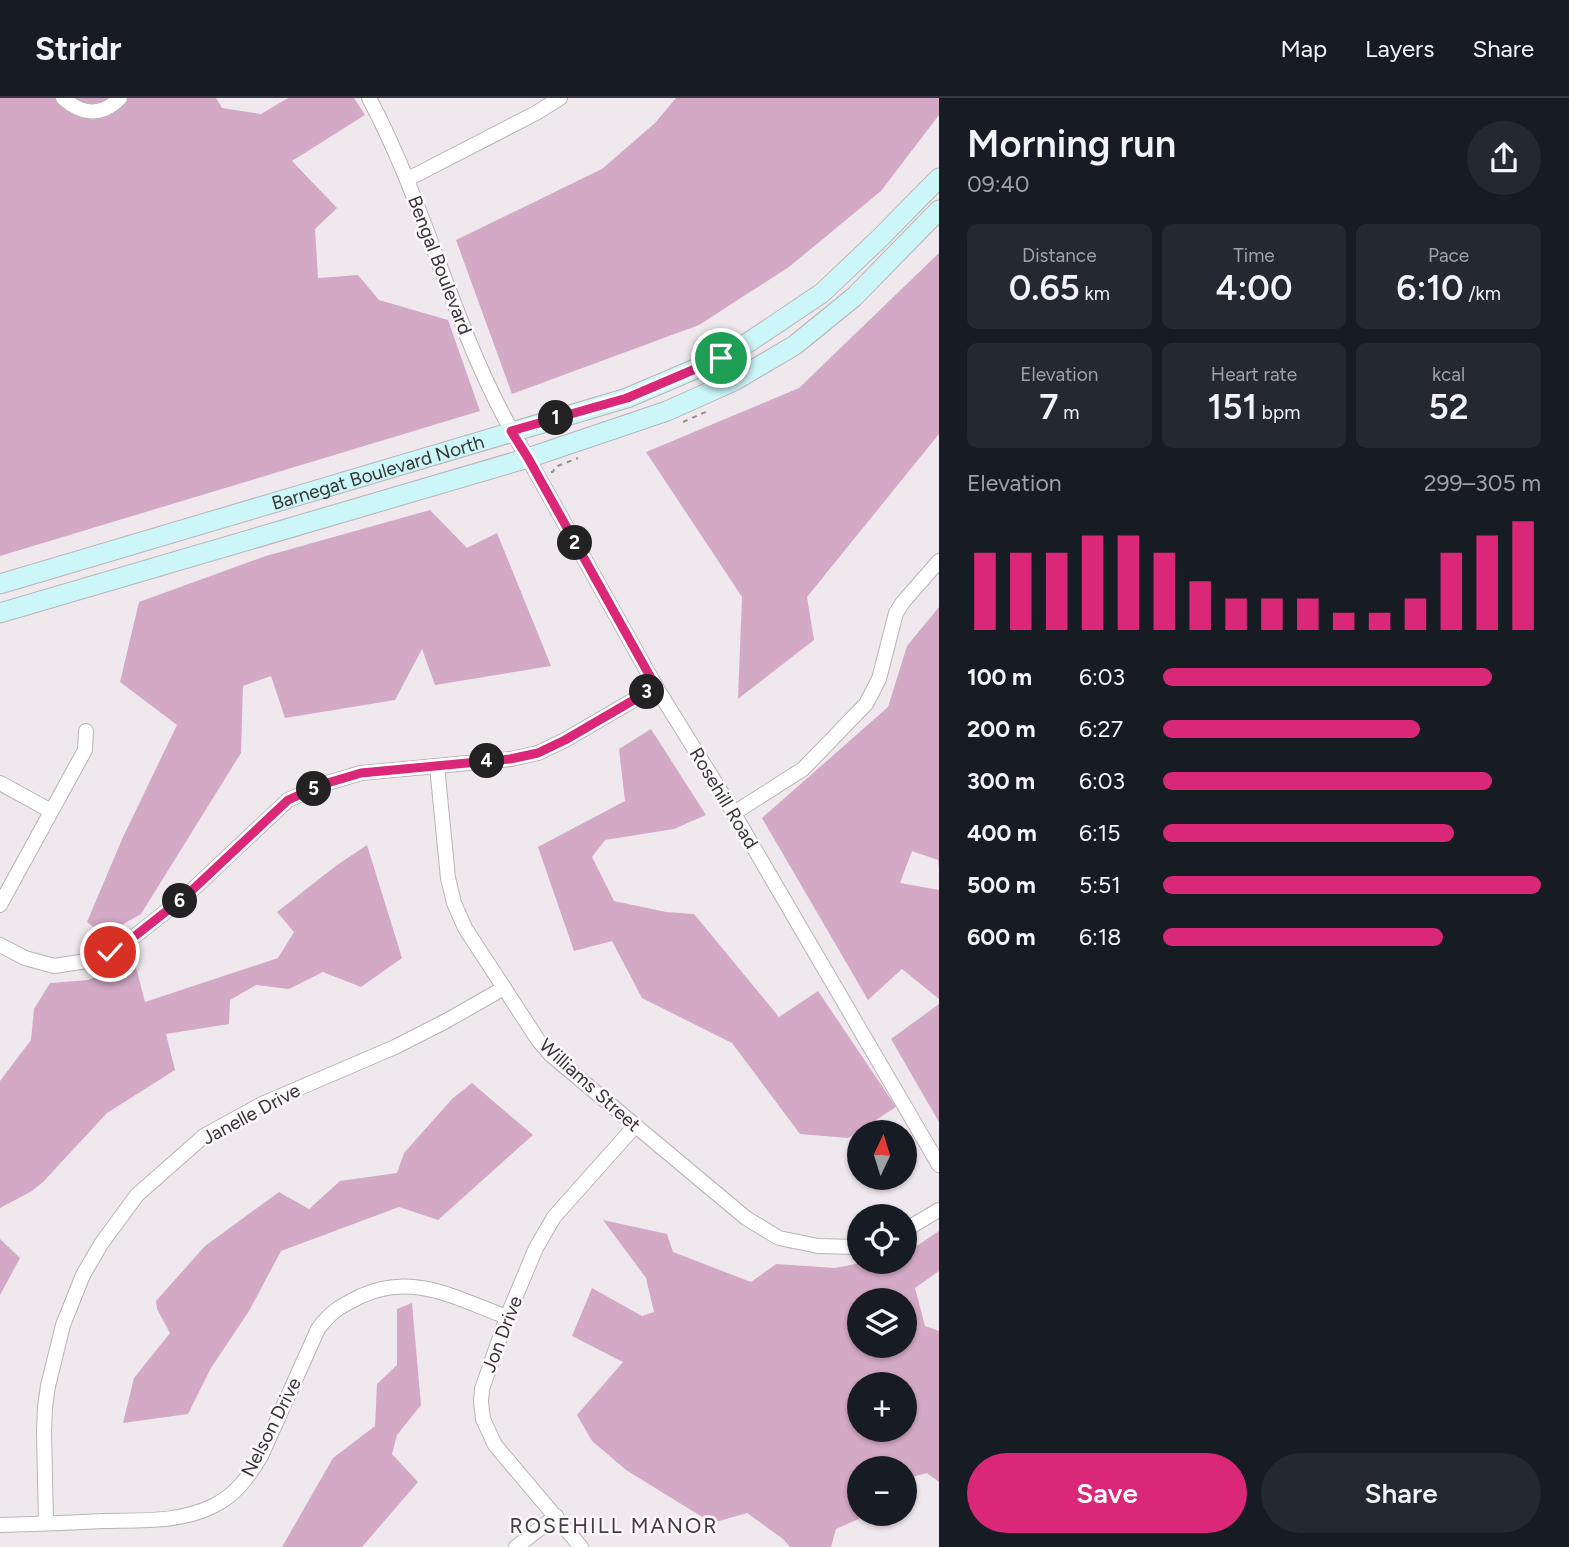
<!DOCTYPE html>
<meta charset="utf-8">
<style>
body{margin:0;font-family:Figtree,sans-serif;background:#242831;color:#f1f3f6;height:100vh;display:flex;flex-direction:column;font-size:26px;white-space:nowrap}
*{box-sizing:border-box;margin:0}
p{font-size:23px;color:#9ea1a6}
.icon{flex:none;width:38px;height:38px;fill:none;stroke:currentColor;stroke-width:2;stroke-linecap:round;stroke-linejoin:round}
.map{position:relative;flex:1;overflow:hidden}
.panel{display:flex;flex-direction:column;background:#171b24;width:630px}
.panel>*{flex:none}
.needle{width:46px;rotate:4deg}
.controls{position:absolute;left:847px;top:1022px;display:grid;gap:14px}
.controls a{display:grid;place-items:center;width:70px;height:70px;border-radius:50%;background:#171b24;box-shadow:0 2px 5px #0004;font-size:35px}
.pin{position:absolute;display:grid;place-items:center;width:60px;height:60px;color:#fff;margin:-30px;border:4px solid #fff;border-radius:50%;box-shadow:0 2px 7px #0007}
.km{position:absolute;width:35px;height:35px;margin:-18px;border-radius:50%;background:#222;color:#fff;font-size:19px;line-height:35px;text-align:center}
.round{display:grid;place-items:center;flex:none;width:74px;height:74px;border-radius:37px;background:#242831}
.overview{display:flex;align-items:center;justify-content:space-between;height:119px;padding:0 28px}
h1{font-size:38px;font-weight:600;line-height:52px}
.metrics{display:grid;grid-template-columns:repeat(3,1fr);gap:10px;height:119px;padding:7px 28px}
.metrics div{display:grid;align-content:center;border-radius:10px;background:#242831;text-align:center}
.metrics b{font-size:35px;font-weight:600}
.metrics small{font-size:19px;font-weight:400}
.metrics p{font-size:19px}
.chart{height:196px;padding:14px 28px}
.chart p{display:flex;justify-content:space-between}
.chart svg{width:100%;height:126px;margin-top:7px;stroke:#db2777;stroke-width:6}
.primary-button{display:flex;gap:14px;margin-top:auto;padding:14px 28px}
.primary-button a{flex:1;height:80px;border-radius:42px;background:#db2777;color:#fff;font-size:28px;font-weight:600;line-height:80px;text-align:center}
.primary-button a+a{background:#242831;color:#f1f3f6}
ul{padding:0 28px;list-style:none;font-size:23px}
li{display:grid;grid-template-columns:112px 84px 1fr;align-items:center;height:52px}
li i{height:18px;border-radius:9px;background:#db2777}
header{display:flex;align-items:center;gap:42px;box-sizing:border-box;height:98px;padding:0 35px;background:#171b24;border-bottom:2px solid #363941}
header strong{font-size:33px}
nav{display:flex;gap:38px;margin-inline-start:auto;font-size:24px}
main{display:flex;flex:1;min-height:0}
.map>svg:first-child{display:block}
.green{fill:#d3a9c5;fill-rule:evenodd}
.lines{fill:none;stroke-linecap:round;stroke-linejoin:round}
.street-casing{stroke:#b9b3b7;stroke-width:16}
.secondary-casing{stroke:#b9b3b7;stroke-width:21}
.path{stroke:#959194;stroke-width:2;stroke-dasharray:5 5;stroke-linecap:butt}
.street{stroke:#fff;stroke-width:14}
.secondary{stroke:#ccf6f8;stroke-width:19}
.route-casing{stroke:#fff;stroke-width:14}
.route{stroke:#db2777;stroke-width:9}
.labels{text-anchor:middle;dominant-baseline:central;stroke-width:5;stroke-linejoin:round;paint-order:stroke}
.street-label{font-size:19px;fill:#373536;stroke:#fdf6fa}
.neighbourhood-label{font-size:21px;letter-spacing:2px;fill:#423d40;stroke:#fdf6fa}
</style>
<header>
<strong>Stridr</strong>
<nav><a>Map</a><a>Layers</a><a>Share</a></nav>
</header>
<main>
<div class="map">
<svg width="939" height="1449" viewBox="0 0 939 1449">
<rect width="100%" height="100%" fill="#efe9ed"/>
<g class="green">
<path d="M0,0H216L222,10L261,16L288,0H354L365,17L292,63L337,110L315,131L318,180L358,177L379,202L448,222L480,313L0,458Z"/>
<path d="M676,0H939V17L881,93L789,169L699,227L512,296L456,142L602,71L655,25Z"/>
<path d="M939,155V336L807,499L814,542L738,601L742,499L646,354L799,290Z"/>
<path d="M430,412L467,450L497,435L551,568L435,587L422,551L395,602L285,620L271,578L243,588L241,655L141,816L104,837L87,824L123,739L177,627L120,584L139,504L266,458Z"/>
<path d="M939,509V771L938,762L912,753L900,785L939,792V901L902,871L868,902L762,720L888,609L907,548Z"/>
<path d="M651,631L706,717L674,731L605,742L592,759L614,803L666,814L694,816L779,919L818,893L896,1009L848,1040L800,1036L732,945L642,900L612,843L574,853L538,749L625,703L619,651Z"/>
<path d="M367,747L402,860L361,889L323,874L289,891L256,887L230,902L229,926L166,936L175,972L107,1015L43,1084L32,1093L0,1110V983L31,942L34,911L50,885L88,882L134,862L145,904L278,860L294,834L277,814L337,767Z"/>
<path d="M939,906V1024L891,941Z"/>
<path d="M472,985L533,1037L438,1122L399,1109L281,1153L249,1213L211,1270L188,1316L123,1325L134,1280L170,1235L157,1211L156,1203L205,1148L279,1094L309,1111L340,1083L397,1075L404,1055L452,1001Z"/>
<path d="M603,1122L667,1136L673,1154L751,1184L776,1166L835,1170L865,1164H905V1156L939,1133V1173L915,1190L925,1228L939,1233V1384L927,1375L905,1381V1370H859V1416H870L836,1431L831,1449H790L783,1441L747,1415L712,1425L626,1372L592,1343L577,1317L623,1264L572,1238L592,1190L642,1218L654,1214L646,1180ZM859,1202H905V1248H859ZM859,1286H905V1332H859Z"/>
<path d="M0,1141L20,1160L0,1197Z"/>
<path d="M412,1205L421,1307L397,1337L392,1356L418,1384L362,1449H282L333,1360L375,1328L377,1286L397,1267V1211Z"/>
</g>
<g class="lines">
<defs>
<g id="street">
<path d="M63,0C82,17 101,19 120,0"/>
<path d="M369,0C431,116 457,249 528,360L656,589L723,697L939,1067"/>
<path d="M408,81L536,15L560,0"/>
<path d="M437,668L448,780L454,805L465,830L538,942L551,957L746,1120L779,1140L818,1148L855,1149L859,1148"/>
<path d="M0,685L51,713"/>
<path d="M734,715L803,671L866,606L879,581L896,515L903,504L939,463"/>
<path d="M0,807L85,652L86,633"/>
<path d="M0,847L25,860L54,868L87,863L110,854L135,838L188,796L288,702L324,686L361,675L511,661L538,655L565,642L656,589"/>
<path d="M905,1132L939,1112"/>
<path d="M46,1425L44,1334L45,1309L48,1288L63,1227L83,1177L101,1146L137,1097L204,1038L262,1006L395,949L446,923L504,890"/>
<path d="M0,1427C34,1426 68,1425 102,1423C140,1422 179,1425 213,1408C235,1398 249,1378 261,1358L318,1231C331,1213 341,1208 361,1198C414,1174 457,1201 507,1219"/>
<path d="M516,1449L556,1418"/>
<path d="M581,1449L495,1347L483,1321L481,1304L482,1291L507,1219L536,1150L554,1119L635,1028"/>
</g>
<g id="secondary">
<path id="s1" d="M0,486L627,300L721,260L749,244L822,195L880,140L939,80"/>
<path d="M0,515L528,360L667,313L734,283L795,247L854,199L939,112"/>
</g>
</defs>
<use href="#street" class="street-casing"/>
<use href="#secondary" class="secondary-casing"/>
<g class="path">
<path d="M683,324L710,312"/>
<path d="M551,374H553L555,369L578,360"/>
</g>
<use href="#street" class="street"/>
<use href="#secondary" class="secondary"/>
</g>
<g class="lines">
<defs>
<path id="route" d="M110,854L135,838L188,796L288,702L324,686L361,675L510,661L538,655L565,642L656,589L528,360L511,333L627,300L721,260"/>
</defs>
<use href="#route" class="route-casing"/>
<use href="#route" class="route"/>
</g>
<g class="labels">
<g class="street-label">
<text transform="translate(440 167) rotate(69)">Bengal Boulevard</text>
<text stroke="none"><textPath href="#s1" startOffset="394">Barnegat Boulevard North</textPath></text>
<text transform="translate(724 700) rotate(59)">Rosehill Road</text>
<text transform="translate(590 987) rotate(42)">Williams Street</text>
<text transform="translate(251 1016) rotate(-28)">Janelle Drive</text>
<text transform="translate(502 1236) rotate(-69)">Jon Drive</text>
<text transform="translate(271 1329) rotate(-63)">Nelson Drive</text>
</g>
<g class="neighbourhood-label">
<text x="614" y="1427">ROSEHILL MANOR</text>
</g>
</g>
</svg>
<div class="controls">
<a><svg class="needle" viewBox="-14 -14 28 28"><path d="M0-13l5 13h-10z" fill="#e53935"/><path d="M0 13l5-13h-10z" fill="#9ea1a6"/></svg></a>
<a><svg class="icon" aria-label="locate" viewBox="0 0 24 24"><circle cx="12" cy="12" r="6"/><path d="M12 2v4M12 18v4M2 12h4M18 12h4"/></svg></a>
<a><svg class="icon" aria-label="layers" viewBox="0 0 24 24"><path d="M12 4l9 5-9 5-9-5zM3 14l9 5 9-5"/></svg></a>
<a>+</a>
<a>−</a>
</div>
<div class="pin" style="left:721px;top:260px;background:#1e9e55"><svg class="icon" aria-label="arrive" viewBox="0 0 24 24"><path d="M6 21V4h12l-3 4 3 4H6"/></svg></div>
<div class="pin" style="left:110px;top:854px;background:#d93025"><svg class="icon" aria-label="check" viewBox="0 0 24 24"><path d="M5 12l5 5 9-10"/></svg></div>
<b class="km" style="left:556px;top:320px">1</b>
<b class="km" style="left:575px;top:445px">2</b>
<b class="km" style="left:647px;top:594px">3</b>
<b class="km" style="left:487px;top:663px">4</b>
<b class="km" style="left:314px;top:691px">5</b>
<b class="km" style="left:180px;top:803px">6</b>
</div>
<section class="panel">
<div class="overview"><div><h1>Morning run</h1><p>09:40</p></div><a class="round"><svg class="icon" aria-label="share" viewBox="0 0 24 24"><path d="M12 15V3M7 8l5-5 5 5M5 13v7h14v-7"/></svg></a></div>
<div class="metrics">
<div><p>Distance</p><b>0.65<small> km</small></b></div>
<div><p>Time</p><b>4:00</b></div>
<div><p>Pace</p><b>6:10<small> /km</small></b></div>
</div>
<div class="metrics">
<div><p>Elevation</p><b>7<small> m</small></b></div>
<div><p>Heart rate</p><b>151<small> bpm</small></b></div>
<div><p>kcal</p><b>52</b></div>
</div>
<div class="chart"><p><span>Elevation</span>299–305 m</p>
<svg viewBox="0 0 160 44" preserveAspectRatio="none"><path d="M5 44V17M15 44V17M25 44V17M35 44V11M45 44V11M55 44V17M65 44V27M75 44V33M85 44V33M95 44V33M105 44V38M115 44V38M125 44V33M135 44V17M145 44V11M155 44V6"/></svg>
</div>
<ul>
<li><b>100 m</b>6:03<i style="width:87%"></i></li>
<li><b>200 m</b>6:27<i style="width:68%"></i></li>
<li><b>300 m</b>6:03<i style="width:87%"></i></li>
<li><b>400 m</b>6:15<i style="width:77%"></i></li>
<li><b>500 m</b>5:51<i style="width:100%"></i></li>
<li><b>600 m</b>6:18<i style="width:74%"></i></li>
</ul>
<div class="primary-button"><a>Save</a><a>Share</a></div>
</section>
</main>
